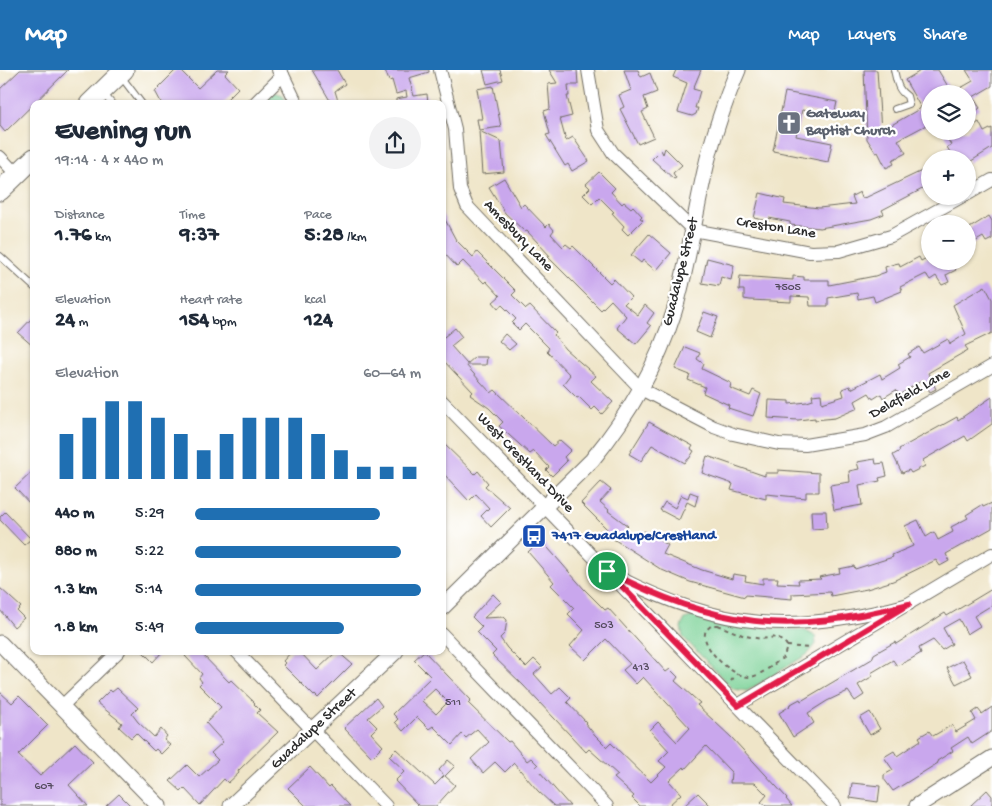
<!DOCTYPE html>
<meta charset="utf-8">
<style>
body{margin:0;font-family:"Gochi Hand",sans-serif;background:#f2f2f3;color:#1f2937;height:100vh;display:flex;flex-direction:column;font-size:19px;white-space:nowrap}
*{box-sizing:border-box;margin:0}
p{font-size:16px;color:#747a83}
.icon{flex:none;width:28px;height:28px;fill:none;stroke:currentColor;stroke-width:2;stroke-linecap:round;stroke-linejoin:round}
.map{position:relative;flex:1;overflow:hidden}
.side{position:absolute;left:30px;top:30px;width:416px;height:555px;display:flex;flex-direction:column;background:#fff;border-radius:10px;box-shadow:0 1px 4px #0004}
.side>*{flex:none}
.controls{position:absolute;left:921px;top:15px;display:grid;gap:10px}
.controls a{display:grid;place-items:center;width:55px;height:55px;border-radius:50%;background:#fff;box-shadow:0 1px 4px #0004;font-size:25px}
.pin{position:absolute;display:grid;place-items:center;width:42px;height:42px;color:#fff;margin:-21px;border:2px solid #fff;border-radius:50%;box-shadow:0 1px 5px #0007}
.round{display:grid;place-items:center;flex:none;width:52px;height:52px;border-radius:26px;background:#f2f2f3}
.head{display:flex;align-items:center;justify-content:space-between;height:85px;padding:0 25px}
h1{font-size:28px;font-weight:700;line-height:38px}
.metrics{display:grid;grid-template-columns:repeat(3,1fr);gap:8px;height:85px;padding:5px 25px}
.metrics div{display:grid;align-content:center}
.metrics b{font-size:21px;font-weight:700}
.metrics small{font-size:14px;font-weight:400}
.metrics p{font-size:14px}
.chart{height:140px;padding:10px 25px}
.chart p{display:flex;justify-content:space-between}
.chart svg{width:100%;height:90px;margin-top:5px;stroke:#1f6fb2;stroke-width:6}
ul{padding:0 25px;list-style:none;font-size:16px}
li{display:grid;grid-template-columns:80px 60px 1fr;align-items:center;height:38px}
li i{height:12px;border-radius:6px;background:#1f6fb2}
header{display:flex;align-items:center;gap:30px;box-sizing:border-box;height:70px;padding:0 25px;background:#1f6fb2;color:#fff}
header strong{font-size:24px}
nav{display:flex;gap:28px;margin-inline-start:auto;font-size:18px}
.map>svg:first-child{display:block}
.green{fill:#7ad196;stroke:#527e60}
.building{fill:#c9a7ed;fill-rule:evenodd}
.lines{fill:none;stroke-linecap:round;stroke-linejoin:round}
.service-casing{stroke:#706c62;stroke-width:8}
.minor-casing{stroke:#706c62;stroke-width:14}
.tertiary-casing{stroke:#706c62;stroke-width:17}
.primary-casing{stroke:#706c62;stroke-width:21}
.path{stroke:#706c62;stroke-width:2;stroke-dasharray:4 4;stroke-linecap:butt}
.service{stroke:#fff;stroke-width:6}
.minor{stroke:#fff;stroke-width:12}
.tertiary{stroke:#fff;stroke-width:15}
.primary{stroke:#fff;stroke-width:19}
.route-casing{stroke:#fff;stroke-width:10}
.route{stroke:#e11d48;stroke-width:6}
.labels{text-anchor:middle;dominant-baseline:central;stroke-width:4.5;stroke-linejoin:round;paint-order:stroke}
.number-label{font-size:12px;fill:#524a5c}
.worship-label{font-size:15px;font-weight:bold;fill:#5b616d;stroke:#fff;text-anchor:start}
.street-label{font-size:15px;fill:#2b2b2b;stroke:#fff}
.transit-label{font-size:15px;font-weight:bold;fill:#164399;stroke:#fff;text-anchor:start}
</style>
<header>
<strong>Map</strong>
<nav><a>Map</a><a>Layers</a><a>Share</a></nav>
</header>
<div class="map">
<svg width="992" height="736" viewBox="0 0 992 736">
<rect width="100%" height="100%" fill="#fff"/>
<filter id="ink" filterUnits="userSpaceOnUse"><feTurbulence type="fractalNoise" baseFrequency=".02" numOctaves="2"/><feDisplacementMap in="SourceGraphic" scale="10" xChannelSelector="R" yChannelSelector="G"/><feConvolveMatrix kernelMatrix="1 2 1 2 8 2 1 2 1" color-interpolation-filters="sRGB"/></filter>
<filter id="wash" filterUnits="userSpaceOnUse"><feTurbulence type="fractalNoise" baseFrequency=".0096" numOctaves="4" result="noise"/><feDisplacementMap in="SourceGraphic" scale="20" xChannelSelector="R" yChannelSelector="G"/><feGaussianBlur stdDeviation="1.12" result="paint"/><feColorMatrix in="noise" values="0 0 0 0 0 0 0 0 0 0 0 0 0 0 0 0 0 1.4 0 .05"/><feComposite in="paint" operator="in"/></filter>
<g filter="url(#wash)">
<rect width="100%" height="100%" fill="#efe5c8"/>
<g class="green">
<path d="M274,22L283,25L288,34H262Z"/>
<path d="M699,544L765,558L804,560L815,566L816,574L808,584L747,621L733,619L683,567L681,557L685,549Z"/>
</g>
<g id="blocks">
<g class="building">
<path d="M20,0H68L5,62L0,56V19Z"/>
<path d="M176,0H180L198,18L217,0H229L225,4L238,18L222,34H162L155,21Z"/>
<path d="M312,0H337L345,14L335,21L339,34H332Z"/>
<path d="M385,0H429V2L409,8L414,26L427,24L428,34H396V29L407,27L406,21L396,24L392,10L389,11Z"/>
<path d="M483,0H500L503,10L487,14Z"/>
<path d="M549,0H577L578,15H568L569,26H567L572,46L560,49L566,71L573,67L589,91L572,101L568,94L565,96L546,65L550,64L544,41L550,39L548,14L557,13Z"/>
<path d="M624,0H638L641,7L650,3L657,22L644,27L648,39L642,42L654,67L638,74L620,39L624,37L619,25L631,20Z"/>
<path d="M676,0H701L693,19L700,21L695,38H698L696,44L692,46L678,42L687,13L673,7Z"/>
<path d="M864,0H877L881,61L921,38L905,10L922,0H938L952,23L973,11L966,0H992V16L973,27L980,38L968,47V24H930V53L898,70L906,83L892,90L894,94L886,98L878,82L876,83L867,69Z"/>
<path d="M493,16L501,57L479,60L477,49H482L477,19Z"/>
<path d="M785,22L837,32L834,46L802,40L796,66L832,73L828,92L773,81Z"/>
<path d="M979,52L984,62L992,58V78L968,93V89H954L947,77L951,75L943,61H968V59Z"/>
<path d="M479,61L501,71L504,102L482,104Z"/>
<path d="M665,78L682,95L673,103L676,108L674,109L652,89L661,80L663,84Z"/>
<path d="M930,97V115L882,140L884,144L871,149L820,158L790,155V152L769,148V151L754,148L760,123L785,129L784,134L819,138L855,134L852,126L860,122L862,128L867,127Z"/>
<path d="M599,102L615,118L611,122L622,134L624,132L631,138L633,136L642,146L640,148L643,150L628,165L622,159L624,156L612,143L614,142L599,127L592,134L583,125L590,118L586,114Z"/>
<path d="M504,108L521,137L524,134L546,157L549,154L554,160L551,164L563,177L566,174L571,178L573,176L610,213L614,209L631,227L624,234L638,245L645,235L654,243L647,253L651,256L636,274L617,258L626,246L611,230L601,240L548,187L550,186L527,161L525,162L505,143L489,117Z"/>
<path d="M442,144L456,170L473,187L477,182L516,221L512,225L526,239L530,236L556,263L554,265L565,279L596,306L591,311L613,332L602,344L595,337L592,340L579,327L577,328L563,314L570,305L547,281L549,278L525,254L519,260L512,253L516,249L502,235L498,238L493,232L500,226L486,211L484,213L463,191L457,197L442,181Z"/>
<path d="M989,146L992,151V169L986,172L983,167L968,176V159Z"/>
<path d="M649,164L671,183L656,201L643,190L641,193L631,185Z"/>
<path d="M930,186V191H951L956,200L946,205L949,212L942,215L936,206L930,210L926,204L900,217L902,221L875,232L873,226L858,229L857,223L828,228V236H810L809,227L791,226V232L750,230L744,229V220H739L740,206L793,210V206L804,207V210H829V215L875,206L886,202L885,197L894,194L899,193L900,197L919,187L921,191Z"/>
<path d="M707,188L734,195L731,210L721,207L719,216L702,213Z"/>
<path d="M985,216L992,229V263L965,276L968,280L928,303L936,319L930,322L923,310L899,325L896,320L883,328L881,324L873,329L869,323L855,331L858,338L835,348L815,350V348L798,350L768,348L769,330L789,331V334L807,332L813,330L812,325L821,324L822,333L844,326L842,319L850,316L851,319L880,304L882,309L900,298L898,294L910,287L908,284L919,277L923,283L948,269L950,274L966,264L953,235Z"/>
<path d="M704,242L718,247L710,268L696,262Z"/>
<path d="M34,246V277L18,263Z"/>
<path d="M455,258L462,267L451,276L467,294L475,287H487L486,295H466L480,311L491,323L495,320L553,376L560,370L571,380L564,387L567,391L552,406L546,400L549,397L534,381L530,384L499,356L503,352L489,338L470,325L473,322L442,289V266L444,267Z"/>
<path d="M505,264L516,274L509,280L499,271Z"/>
<path d="M685,277L700,283L697,289L704,294L702,299L731,313L730,318L750,326L753,320L761,324L753,346L728,338L729,335L703,323L705,317L688,310L690,305L675,299Z"/>
<path d="M992,327V354L968,371L965,366L923,390L925,396L911,403L909,400L902,403L893,385L900,381L899,379L957,347L958,350Z"/>
<path d="M649,352L693,376L691,379L694,381L689,389H688L685,393L652,375L641,391L629,384Z"/>
<path d="M442,372L475,404L478,401L488,413L485,416L510,438L491,457L481,446L489,438L476,424L469,431L442,402Z"/>
<path d="M707,386L765,406V403H778V400L819,403V422H806V428L766,424V429L731,420L733,414L702,403Z"/>
<path d="M875,389L876,394L884,393L887,406L879,408L880,411L859,415L862,435L834,440L830,415L850,412L849,401L859,399L857,392Z"/>
<path d="M34,400V438L15,418Z"/>
<path d="M601,412L611,420L600,432L609,440L608,441L628,456L624,460L639,471L644,461L668,475L663,484L702,500L732,509L733,504L746,506L745,511L763,514V508H778L777,513L799,514L798,510L821,509L819,507L840,503L839,499L854,496L855,499L893,487L892,485L913,476L905,456L918,450L926,467L934,462L938,470L953,462L951,457L968,448L966,445L982,435L983,437L992,433V458L946,484L949,491L940,496L936,490L893,511L867,519L831,526L830,522L792,524V529L745,525V527L690,512L662,500L604,463L607,459L581,433Z"/>
<path d="M690,422L698,425L695,436L687,432L679,450L660,440L665,432L675,438L681,425L688,428Z"/>
<path d="M811,441H826L827,458L812,459Z"/>
<path d="M5,442L31,469L24,475L0,450V447Z"/>
<path d="M541,470L584,519L605,540L608,538L666,602L670,599L678,607L675,611L700,633L697,635L732,668L787,728L786,729L792,736H766L761,732L767,725L755,713H730L731,702L706,676L685,699L684,697L669,711L681,724L668,736H640L632,728L634,726L614,708L618,705L589,679L586,682L523,615L492,585L496,581L477,562L482,557L472,547L493,524L501,532L484,548L504,547L507,550L505,563L500,568L507,578L526,597L534,589L542,597L534,604L552,624L560,617L571,628L567,632L586,652L585,653L595,665L607,677L611,673L651,712L666,697L659,691L669,681L650,660L658,652L677,672L690,658L643,607L636,614L623,600L630,594L606,569L585,590L570,576L584,560L568,544L574,538L551,515L554,512L528,482Z"/>
<path d="M0,518L21,537L17,541L24,548L14,557L0,540Z"/>
<path d="M992,519V535L974,546L980,556L967,564L959,549L943,558L952,574L942,580L933,570L919,578L921,583L911,589L897,596L893,590L871,603L873,606L858,615L864,625L855,631L848,621L827,631L808,643L814,653L793,667L779,643L790,636L789,635L800,629L801,631L872,589L874,584L895,572L896,574L945,543L947,546Z"/>
<path d="M142,581H163L153,592Z"/>
<path d="M189,581H199L229,612L231,610L255,633L254,634L260,640L257,643L278,662L238,701L239,703L228,713L224,709L200,735L184,718L181,721L170,711L187,695L199,707L218,690L211,683L223,672L206,653L221,637L199,615L202,612L199,608L202,604L185,586Z"/>
<path d="M292,581H299L317,600L337,581L352,594L318,628L315,625L314,626L283,595L285,593L283,591Z"/>
<path d="M424,581L471,630L468,633L508,672L510,671L527,691L531,688L538,695L535,697L539,701L570,736H554L538,721L514,693L505,702L495,692L483,703L471,689L489,672L477,659L466,668L462,664L452,675L433,656L429,659L417,647L403,661L395,652L398,649L393,644L431,607L414,590ZM435,619L448,632L436,644L422,631Z"/>
<path d="M963,590L972,606L956,614L947,598Z"/>
<path d="M117,618L138,638L132,644L138,652L154,667L161,659L167,666L164,670L170,675L161,684L156,679L154,681L136,663L131,668L119,657L122,653L97,633L110,620L112,622Z"/>
<path d="M0,622L12,633L19,626L48,655L18,685L40,706L75,673L93,692L69,715L88,736H0Z"/>
<path d="M376,628L382,636L368,648L377,657L371,663L383,676L372,687L344,658Z"/>
<path d="M992,637V661L972,674L968,667L951,678L953,681L937,691L938,693L893,721L884,709V705L893,700L884,687L894,681L897,686L921,670L919,667L929,661L933,666L952,655L956,662L976,650L972,643L978,639L982,644Z"/>
<path d="M870,642L880,659L870,665L860,648Z"/>
<path d="M396,679L435,715L444,706L439,700L448,690L455,696L445,706L455,715L436,736H419L395,711L405,701L389,686Z"/>
<path d="M310,697L329,718L331,716L350,736H306L288,718Z"/>
<path d="M852,713L880,716L878,732L850,728Z"/>
<path d="M987,720L992,726V736H970Z"/>
<path d="M698,723L711,736H684Z"/>
<path d="M119,724L131,736H106Z"/>
</g>
</g>
</g>
<g filter="url(#ink)">
<use href="#blocks" fill-opacity="0" stroke="#706c62" stroke-width="1"/>
<g class="lines">
<defs>
<g id="service">
<path d="M894,0C897,11 897,20 907,26L909,34L895,39"/>
<path d="M120,5L142,34"/>
<path d="M103,23L112,34"/>
<path d="M0,186L34,217"/>
</g>
<g id="minor">
<path d="M278,0L283,5L297,34"/>
<path d="M440,0L455,59L460,119L467,136L641,319L714,357L733,364L779,374L805,375L865,365L886,357L992,296"/>
<path d="M588,0L598,60L613,83L693,160L810,182L839,181L891,166L963,126"/>
<path d="M254,34L283,5"/>
<path d="M0,87L17,105"/>
<path d="M968,124L992,110"/>
<path d="M442,331L835,736"/>
<path d="M618,507C722,561 797,564 909,534"/>
<path d="M442,564L607,736"/>
<path d="M236,581L386,736"/>
<path d="M738,635L992,484"/>
<path d="M61,637L119,581"/>
</g>
<g id="tertiary">
<path d="M442,538L592,390C628,346 657,296 674,242C688,196 694,148 705,101C711,72 726,28 738,0"/>
<path d="M0,573L159,736"/>
<path d="M231,736L396,581"/>
<path d="M917,736L992,688"/>
</g>
<g id="primary">
<path d="M89,34L124,0"/>
<path d="M0,121L34,88"/>
</g>
</defs>
<use href="#service" class="service-casing"/>
<use href="#minor" class="minor-casing"/>
<use href="#tertiary" class="tertiary-casing"/>
<use href="#primary" class="primary-casing"/>
<g class="path">
<path d="M717,555L745,566L761,569L776,567L786,574L787,576L784,587C775,593 761,606 750,607C733,608 698,576 706,560L712,555Z"/>
<path d="M787,576L810,578"/>
<path d="M731,611L737,604"/>
</g>
<use href="#service" class="service"/>
<use href="#minor" class="minor"/>
<use href="#tertiary" class="tertiary"/>
<use href="#primary" class="primary"/>
</g>
</g>
<g class="lines" filter="url(#ink)">
<defs>
<path id="route" d="M607,501C718,558 788,566 909,534L738,636Z"/>
</defs>
<use href="#route" class="route-casing"/>
<use href="#route" class="route"/>
</g>
<defs>
<symbol id="church-square" viewBox="-11 -11 22 22"><rect x="-9" y="-9" width="18" height="18" rx="4" fill="#6b7280" stroke="#fff"/><path d="M-1.2-6h2.4v3.5h3.3v2.4h-3.3V6h-2.4V-.1h-3.3v-2.4h3.3Z" fill="#fff"/></symbol>
<symbol id="bus-square" viewBox="-11 -11 22 22"><rect x="-9" y="-9" width="18" height="18" rx="4" fill="#1a4fb4" stroke="#fff"/><path d="M-5-6H5V4H4V6H2V4H-2V6H-4V4H-5ZM-3.5-4V0h7V-4ZM-3.5 1.2v1.5H-2V1.2ZM2 1.2v1.5H3.5V1.2Z" fill="#fff"/></symbol>
</defs>
<g fill-rule="evenodd">
<use href="#church-square" x="775" y="39" width="28" height="28"/>
<use href="#bus-square" x="520" y="452" width="28" height="28"/>
</g>
<g class="labels">
<g class="number-label">
<text x="788" y="218">7505</text>
<text x="604" y="556">503</text>
<text x="641" y="598">413</text>
<text x="453" y="633">511</text>
<text x="44" y="717">607</text>
</g>
<g class="worship-label">
<text x="806" y="44">Gateway<tspan x="806" dy="17">Baptist Church</tspan></text>
</g>
<g class="street-label">
<text transform="translate(776 158) rotate(9)">Creston Lane</text>
<text transform="translate(518 166) rotate(46)">Amesbury Lane</text>
<text transform="translate(681 202) rotate(-76)">Guadalupe Street</text>
<text transform="translate(910 324) rotate(-29)">Delafield Lane</text>
<text transform="translate(525 393) rotate(46)">West Crestland Drive</text>
<text transform="translate(314 659) rotate(-43)">Guadalupe Street</text>
</g>
<g class="transit-label">
<text x="552" y="466">7417 Guadalupe/Crestland</text>
</g>
</g>
</svg>
<div class="controls">
<a><svg class="icon" aria-label="layers" viewBox="0 0 24 24"><path d="M12 4l9 5-9 5-9-5zM3 14l9 5 9-5"/></svg></a>
<a>+</a>
<a>−</a>
</div>
<div class="pin" style="left:607px;top:501px;background:#1e9e55"><svg class="icon" aria-label="arrive" viewBox="0 0 24 24"><path d="M6 21V4h12l-3 4 3 4H6"/></svg></div>
<section class="side">
<div class="head"><div><h1>Evening run</h1><p>19:14 · 4 × 440 m</p></div><a class="round"><svg class="icon" aria-label="share" viewBox="0 0 24 24"><path d="M12 15V3M7 8l5-5 5 5M5 13v7h14v-7"/></svg></a></div>
<div class="metrics">
<div><p>Distance</p><b>1.76<small> km</small></b></div>
<div><p>Time</p><b>9:37</b></div>
<div><p>Pace</p><b>5:28<small> /km</small></b></div>
</div>
<div class="metrics">
<div><p>Elevation</p><b>24<small> m</small></b></div>
<div><p>Heart rate</p><b>154<small> bpm</small></b></div>
<div><p>kcal</p><b>124</b></div>
</div>
<div class="chart"><p><span>Elevation</span>60–64 m</p>
<svg viewBox="0 0 160 44" preserveAspectRatio="none"><path d="M5 44V22M15 44V14M25 44V6M35 44V6M45 44V14M55 44V22M65 44V30M75 44V22M85 44V14M95 44V14M105 44V14M115 44V22M125 44V30M135 44V38M145 44V38M155 44V38"/></svg>
</div>
<ul>
<li><b>440 m</b>5:29<i style="width:82%"></i></li>
<li><b>880 m</b>5:22<i style="width:91%"></i></li>
<li><b>1.3 km</b>5:14<i style="width:100%"></i></li>
<li><b>1.8 km</b>5:49<i style="width:66%"></i></li>
</ul>
</section>
</div>
